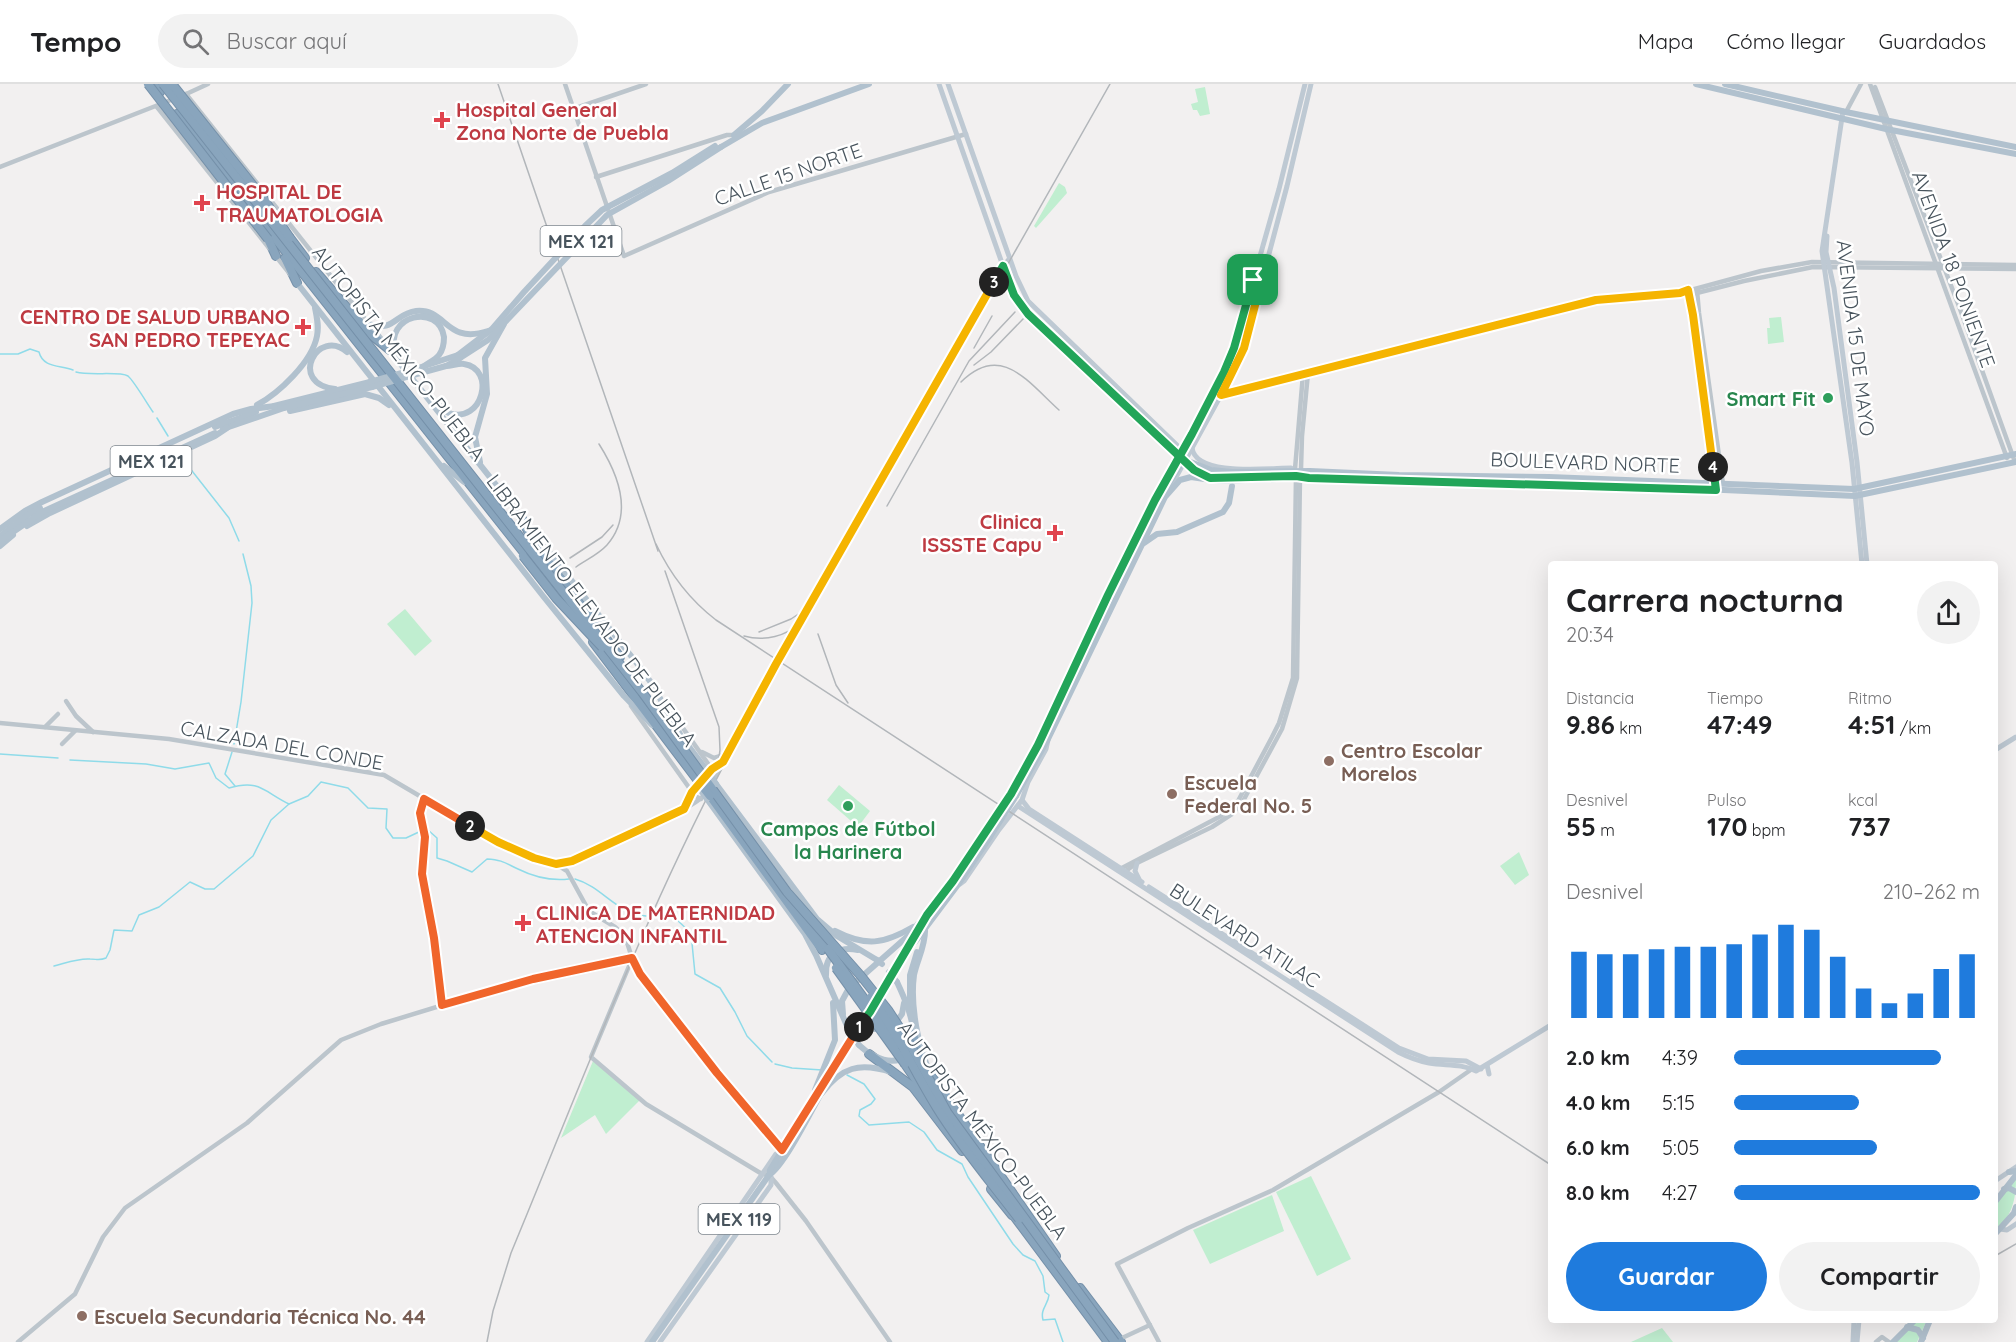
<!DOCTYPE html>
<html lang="es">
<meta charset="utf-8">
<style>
body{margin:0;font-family:Quicksand,sans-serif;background:#f2f2f2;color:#202124;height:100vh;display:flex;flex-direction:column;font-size:22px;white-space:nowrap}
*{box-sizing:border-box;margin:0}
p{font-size:20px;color:#757577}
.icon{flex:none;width:33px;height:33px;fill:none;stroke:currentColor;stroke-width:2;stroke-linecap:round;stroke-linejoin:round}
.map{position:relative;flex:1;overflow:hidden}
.panel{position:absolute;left:1548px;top:477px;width:450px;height:762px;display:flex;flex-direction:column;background:#fff;border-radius:6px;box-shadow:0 6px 24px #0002}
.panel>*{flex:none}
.pin{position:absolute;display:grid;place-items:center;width:51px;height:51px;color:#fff;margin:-26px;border-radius:12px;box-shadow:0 3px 9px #0006}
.km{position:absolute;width:30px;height:30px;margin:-15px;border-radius:50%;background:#222;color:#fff;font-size:16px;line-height:30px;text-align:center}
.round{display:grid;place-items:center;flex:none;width:63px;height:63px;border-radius:32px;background:#f2f2f2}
.head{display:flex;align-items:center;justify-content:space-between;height:102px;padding:0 18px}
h1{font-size:33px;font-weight:700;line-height:45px}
.metrics{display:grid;grid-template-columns:repeat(3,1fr);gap:9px;height:102px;padding:6px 18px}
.metrics div{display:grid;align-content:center}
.metrics b{font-size:26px;font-weight:700}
.metrics small{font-size:16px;font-weight:400}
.metrics p{font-size:16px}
.chart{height:168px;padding:12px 18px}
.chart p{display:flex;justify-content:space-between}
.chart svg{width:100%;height:108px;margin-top:6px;stroke:#1f7bdd;stroke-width:6}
.cta{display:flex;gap:12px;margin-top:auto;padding:12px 18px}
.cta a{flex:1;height:69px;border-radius:36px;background:#1f7bdd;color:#fff;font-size:24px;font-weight:700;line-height:69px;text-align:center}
.cta a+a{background:#f2f2f2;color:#202124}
ul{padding:0 18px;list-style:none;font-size:20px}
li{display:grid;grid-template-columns:96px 72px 1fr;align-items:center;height:45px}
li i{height:15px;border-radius:8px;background:#1f7bdd}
header{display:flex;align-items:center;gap:36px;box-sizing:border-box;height:84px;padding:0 30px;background:#fff;border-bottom:2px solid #e0e0e0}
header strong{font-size:28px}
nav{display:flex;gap:33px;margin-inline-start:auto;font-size:21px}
.search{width:420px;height:54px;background:#f2f2f2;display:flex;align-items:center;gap:15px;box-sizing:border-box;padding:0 21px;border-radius:33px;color:#757577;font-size:22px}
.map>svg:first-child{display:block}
.green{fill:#c0eed0}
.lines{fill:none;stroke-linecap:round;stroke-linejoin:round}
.stream{stroke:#8fdbe9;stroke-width:1.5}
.motorway-casing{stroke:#7590a9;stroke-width:10}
.tertiary{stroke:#bcc5cc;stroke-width:4.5}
.secondary{stroke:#bec9d3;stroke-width:5}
.primary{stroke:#b1c1ce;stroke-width:6}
.motorway{stroke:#89a5bd;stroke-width:8}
.rail{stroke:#b2b6ba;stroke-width:1.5}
.motorway-bridge-casing{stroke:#7590a9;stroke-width:10;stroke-linecap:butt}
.secondary-bridge{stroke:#bec9d3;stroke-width:5}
.primary-bridge{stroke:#b1c1ce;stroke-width:6}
.motorway-bridge{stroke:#89a5bd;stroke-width:8}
.split-1-casing{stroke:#fff;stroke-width:12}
.split-2-casing{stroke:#fff;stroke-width:12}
.split-3-casing{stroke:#fff;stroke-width:12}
.split-4-casing{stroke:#fff;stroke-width:12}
.split-5-casing{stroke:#fff;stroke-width:12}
.split-1{stroke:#22a559;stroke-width:8}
.split-2{stroke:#f0652b;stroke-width:8}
.split-3{stroke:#f5b400;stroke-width:8}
.split-4{stroke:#22a559;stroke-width:8}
.split-5{stroke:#f5b400;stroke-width:8}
.health-dot{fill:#e0444e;stroke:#fff;stroke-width:2}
.leisure-dot{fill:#2e9e5b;stroke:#fff;stroke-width:2}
.education-dot{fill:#8d6e63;stroke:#fff;stroke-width:2}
.labels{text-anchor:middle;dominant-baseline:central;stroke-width:5;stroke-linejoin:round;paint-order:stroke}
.shield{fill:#fff;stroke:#7f878e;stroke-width:1.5}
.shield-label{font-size:18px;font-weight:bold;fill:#48545d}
.health-label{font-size:20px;font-weight:bold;fill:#be3a42;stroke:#fff;text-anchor:start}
.street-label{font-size:20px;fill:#48545d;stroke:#fff}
.leisure-label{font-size:20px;font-weight:bold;fill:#27864d;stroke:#fff;text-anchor:end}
.education-label{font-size:20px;font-weight:bold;fill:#785e54;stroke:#fff;text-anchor:start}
</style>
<header>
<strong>Tempo</strong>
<div class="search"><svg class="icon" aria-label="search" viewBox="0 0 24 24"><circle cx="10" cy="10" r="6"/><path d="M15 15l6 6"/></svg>Buscar aquí</div>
<nav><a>Mapa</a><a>Cómo llegar</a><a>Guardados</a></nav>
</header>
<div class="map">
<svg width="2016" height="1258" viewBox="0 0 2016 1258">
<rect width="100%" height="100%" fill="#f2f0f0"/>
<g class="green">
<path d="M1205,3L1210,30L1200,32L1197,26H1193L1191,20L1198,18L1195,5Z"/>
<path d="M1059,99L1065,103L1067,109L1036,144L1034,142Z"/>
<path d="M1781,233L1784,258L1768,260L1767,244H1770L1769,234Z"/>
<path d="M405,525L432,557L415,572L387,540Z"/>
<path d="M839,701L870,727L858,743L827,716Z"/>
<path d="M1519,768L1529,791L1515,801L1500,782Z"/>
<path d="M593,977L640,1016L606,1050L595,1031L561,1054Z"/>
<path d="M1311,1092L1351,1175L1317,1192L1276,1108Z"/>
<path d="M2016,1094C2016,1116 2012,1132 1995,1147V1118Z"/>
<path d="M1272,1111L1284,1147L1210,1180L1193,1146Z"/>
<path d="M1916,1236H1927L1917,1258H1896Z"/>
<path d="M1662,1244L1673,1258H1630H1631Z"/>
</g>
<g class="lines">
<g class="stream">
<path d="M0,270H18L30,265L39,268C43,284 60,281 73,286"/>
<path d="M76,288C89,292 120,287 128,292C134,297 148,321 153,328"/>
<path d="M157,334L168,352"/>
<path d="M185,378L229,434L239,457"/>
<path d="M234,660L241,618L252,519L251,502L243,470"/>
<path d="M232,668L225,690L235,702"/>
<path d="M0,670L58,674"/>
<path d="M70,676L146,680L175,685L209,679L216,694L229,704C260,695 264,708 289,720"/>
<path d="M428,746L437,754V774L447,777L472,788L487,775C503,776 505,779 518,785C534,793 552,797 569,795"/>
<path d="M575,795C603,803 615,829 646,832"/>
<path d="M657,833L676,835L691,849L695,890L720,904L735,928L747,952L772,978"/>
<path d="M54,882C66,879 78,874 90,875C97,875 99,877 106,874L110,866L114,846L132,847L139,831L159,823L190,798L205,805H214L253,772L271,736L289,720L308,712L321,698L348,704L368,724L387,725L386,744L393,754H406L421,747"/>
<path d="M775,980L792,984L822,986"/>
<path d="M847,991L864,1000L875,1015L871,1020L860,1026L859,1032L869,1041L909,1038L924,1048L937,1066L962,1080L968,1093L1013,1160L1023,1171L1035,1177L1043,1192L1045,1208L1049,1211C1048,1221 1040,1225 1043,1236L1055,1235L1063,1258"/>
</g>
<defs>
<g id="motorway">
<path d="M153,0L160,8"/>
<path d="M177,30L529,475"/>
<path d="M247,100L269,128"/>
<path d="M290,154L305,174"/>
<path d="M268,155L276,172"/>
<path d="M285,174L297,199"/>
<path d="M316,188L369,249L390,266"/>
<path d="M520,431L534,459L620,573"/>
<path d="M593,558L699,698"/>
<path d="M710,712L822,866"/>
<path d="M805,832L828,865"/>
<path d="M913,950L920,974"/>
<path d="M869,970L913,1003L962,1067"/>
<path d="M905,980L924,1008"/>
<path d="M930,990L1056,1172"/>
<path d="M991,1105L1012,1131"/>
<path d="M1014,1132L1108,1258"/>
<path d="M1080,1204L1121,1258"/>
</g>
</defs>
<use href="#motorway" class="motorway-casing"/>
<g class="tertiary">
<path d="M565,0L624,172L769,108L966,50"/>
<path d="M1870,0L2007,374"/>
<path d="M1875,3L1960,225L2015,378"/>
<path d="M186,10L369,240"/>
<path d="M184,11L208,0"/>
<path d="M157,23L269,164"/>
<path d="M573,25L646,0"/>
<path d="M1846,28L1861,0"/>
<path d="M0,83L176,14"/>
<path d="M596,93L727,51H734"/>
<path d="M274,170L290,190"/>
<path d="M1697,206L1699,229L1723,400"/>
<path d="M1689,209L1715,400"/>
<path d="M1591,219L1689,211L1744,197L1813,183L2016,185"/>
<path d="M1221,311L1596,216L1680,209L1761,187L1812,178L2016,181"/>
<path d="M1295,385L1303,290"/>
<path d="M1301,385L1302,352L1308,289"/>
<path d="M66,617L76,632L93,648"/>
<path d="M666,620L716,691"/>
<path d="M631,622L695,712L701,715"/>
<path d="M0,639L169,655L384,691L498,758L534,774L559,782L567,787L589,827L615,843L625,852L632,874L641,890L721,994L777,1062L784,1068"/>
<path d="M45,643L58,630"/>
<path d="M62,660L75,647"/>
<path d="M702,668L714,674L727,670"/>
<path d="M713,696L776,580L1003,182L1009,175"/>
<path d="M424,715L420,729L425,753L422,790L434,854L442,921"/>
<path d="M685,724L691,710L699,700"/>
<path d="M556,780L572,777C594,767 695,725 704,711"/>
<path d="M1120,785L1221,732L1238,717L1272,653L1279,639L1293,594L1296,392"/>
<path d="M1123,789L1137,779L1212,743L1232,730L1242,719L1282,645L1297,594L1300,393"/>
<path d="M632,875L591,973L646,1020L762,1090L769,1091L776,1099L806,1137L890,1258"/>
<path d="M1122,1254L1150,1241"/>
<path d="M18,1258L75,1210L103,1153L125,1124L247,1039L341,956L381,940L466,914L533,895L632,874"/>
<path d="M1159,1258L1117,1180L1188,1144L1273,1106L1439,1008L1472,985"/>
<path d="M1876,1258L1882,1253L1889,1258"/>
</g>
<g class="secondary">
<path d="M939,0L1003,182L1014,211L1028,230L1172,365"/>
<path d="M948,0L1016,192L1028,217L1181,365"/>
<path d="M1843,27L1822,167L1852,379L1862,480"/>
<path d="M1827,152L1826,168L1834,204L1857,378L1867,480"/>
<path d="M1192,364C1196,393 1269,384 1291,384"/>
<path d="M1247,393L1284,392"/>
<path d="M1169,406L1221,311L1244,264L1287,102L1311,0"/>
<path d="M1136,454L1164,398L1192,350L1234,264L1279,105L1305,0"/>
<path d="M1995,666L2016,653"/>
<path d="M1022,716L1029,725L1142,798"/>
<path d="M1018,722L1398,968C1408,973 1418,977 1429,979C1446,982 1460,979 1476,987L1551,941"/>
<path d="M1137,779L1135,787L1139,795"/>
<path d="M960,800L964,797L998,747L1022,716L1028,698L1046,665L1048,656"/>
<path d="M1149,803L1260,874"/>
<path d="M1293,896L1399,964L1428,975L1466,977L1481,985"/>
<path d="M1487,981L1489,990"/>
<path d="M1995,1097L2016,1083"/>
<path d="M2000,1145L2007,1146L2016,1140"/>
<path d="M647,1258L776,1070L782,1066"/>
<path d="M660,1258L771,1101V1093"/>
<path d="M1853,1258L1854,1236"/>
<path d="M1857,1258L1859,1236"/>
</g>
<g class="primary">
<path d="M1696,0L1886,45L2016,70"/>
<path d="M1725,0L1846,28L2016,63"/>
<path d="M734,51L762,27L788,0"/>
<path d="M721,63L762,39L869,0"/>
<path d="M297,199L543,512L624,612L652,641"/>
<path d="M369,240L639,582L652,600L681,652L708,688"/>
<path d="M369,240C393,249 396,229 416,227C447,224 445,261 488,247"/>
<path d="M395,269C384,230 439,219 444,253C444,259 443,266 439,271C435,276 428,279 423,283"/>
<path d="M409,287L458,271"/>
<path d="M413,291L446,282L460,274"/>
<path d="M335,305C287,299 318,243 347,268"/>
<path d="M434,317C439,321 443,326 449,329C482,341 497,285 464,280C459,279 452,282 446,282"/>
<path d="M257,321C279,309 312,278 317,252C319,242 317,234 315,224"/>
<path d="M274,322L370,298"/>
<path d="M290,327L365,310L379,314L389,321"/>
<path d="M215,343L256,328"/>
<path d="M223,345L284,324L372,303"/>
<path d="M1188,377L1211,386L1232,388L1310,387L1399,391L1549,393L1854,405L2016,370"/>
<path d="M480,378L475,353L487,310L485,274L504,240"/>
<path d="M444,382L464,398"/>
<path d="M1162,411L1179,383"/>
<path d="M27,442L50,429L215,352L227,344"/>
<path d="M0,445L25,427L42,418L233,330L251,325L275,322"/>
<path d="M1144,459L1157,450L1177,448L1223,428L1229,419L1232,402"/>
<path d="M0,462L13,451"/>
<path d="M1023,689L1131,463L1144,447"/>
<path d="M716,700L817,835L837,852L877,876"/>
<path d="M1016,712L1048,655L1165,413L1180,396L1191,393L1218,397L1304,394L1701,405L1855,412L2016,378"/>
<path d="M707,715L805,850L816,871L851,951"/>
<path d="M925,845C926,861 917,876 914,891C910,920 918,967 932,992"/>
<path d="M835,847C866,863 884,860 913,843"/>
<path d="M915,858L957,802L990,753"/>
<path d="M826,891C825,870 839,862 858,866"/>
<path d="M876,917L927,831L985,749"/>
<path d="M910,923V891L917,868"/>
<path d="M843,930L842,917L849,904L909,851L918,840"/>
<path d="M894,941L902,930L904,919"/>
<path d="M856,951L872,945H881"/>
<path d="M859,961C877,979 911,988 913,952C914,935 904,913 897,898"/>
<path d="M815,1006L835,956L833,919"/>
<path d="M822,1009C842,983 859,978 891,988"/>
<path d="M2009,1088L2016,1087"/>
<path d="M769,1091C785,1081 812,1025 823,1006"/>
<path d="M2004,1105L2009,1104L2016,1108"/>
<path d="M1995,1118L2016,1091"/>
<path d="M1995,1150L2014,1129L2016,1123"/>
<path d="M1907,1243L1918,1246L1923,1254"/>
<path d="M652,1258L769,1091L770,1086C803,1032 836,978 871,926"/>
<path d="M1893,1258L1915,1236"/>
<path d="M1921,1258L1930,1236"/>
</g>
<use href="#motorway" class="motorway"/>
<g class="rail">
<path d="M498,0L658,467"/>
<path d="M974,264L992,232"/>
<path d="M974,281L991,268L1023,235"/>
<path d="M961,298C1001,258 1028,298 1059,326"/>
<path d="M887,422L969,277L1015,228"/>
<path d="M656,460C670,490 690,516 716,536L1551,1081"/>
<path d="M570,474L602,453L613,441"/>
<path d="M576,483C586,476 599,470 607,461C634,430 618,390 599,360"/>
<path d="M665,487L719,643L720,666L717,687"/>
<path d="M759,548L791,535L806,525"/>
<path d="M818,550L836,601L848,619"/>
<path d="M744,552C765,558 786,552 802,538"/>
<path d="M1995,1172L2016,1160"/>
<path d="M1814,1236L1854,1238L1866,1236"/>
<path d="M487,1258L493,1227L511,1169C580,1003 643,834 727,675L1110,0"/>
</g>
<defs>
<g id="motorway-bridge">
<path d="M148,0L268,155"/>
<path d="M163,0L642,608L787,808L861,892L888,926L907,955L947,1028L1115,1258"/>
<path d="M172,0L263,114L290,154"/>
<path d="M523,472L556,514L602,563"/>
<path d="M699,698L710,712"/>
<path d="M828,865L897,960"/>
<path d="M836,884L905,980"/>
<path d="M871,913C897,948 914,987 937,1024C961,1063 991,1098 1019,1135"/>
</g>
</defs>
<use href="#motorway-bridge" class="motorway-bridge-casing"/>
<path class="secondary-bridge" d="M1172,365C1204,395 1203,394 1247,393"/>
<g class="primary-bridge">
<path d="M458,271L492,245L524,208L585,142L602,126L672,89L715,62"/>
<path d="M460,274L488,256L607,131L668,97L721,63"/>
<path d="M370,298L409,287"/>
<path d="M372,303L413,291"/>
<path d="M0,452L28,431L40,424"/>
<path d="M0,457L42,428L215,349"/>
<path d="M708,688L716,700"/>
<path d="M697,701L707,715"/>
<path d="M985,749L1023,689"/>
<path d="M990,753L1016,712"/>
<path d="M877,876L882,880"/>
<path d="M889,888L897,898"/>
<path d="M851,951L859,961"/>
</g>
<use href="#motorway-bridge" class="motorway-bridge"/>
</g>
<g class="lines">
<defs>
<path id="split-1" d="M859,943L870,928L927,831L953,797L1011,710L1038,661L1108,511L1155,416L1192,350L1224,288L1234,264L1253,196"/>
<path id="split-2" d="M470,742L424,715L420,729L425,753L422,790L434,854L442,921L533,895L632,874L640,890L717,989L782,1066L859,943"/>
<path id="split-3" d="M470,742L498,758L534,774L556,780L572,777L684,725L692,708L712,685L723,678L776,580L994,198"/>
<path id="split-4" d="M994,198L1003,182L1014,211L1028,230L1194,386L1210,394L1296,392L1309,394L1716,406L1713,383"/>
<path id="split-5" d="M1253,196L1261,198L1244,264L1221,311L1596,216L1680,209L1688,206L1693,231L1713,383"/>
</defs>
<use href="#split-1" class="split-1-casing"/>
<use href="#split-2" class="split-2-casing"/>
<use href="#split-3" class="split-3-casing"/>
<use href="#split-4" class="split-4-casing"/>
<use href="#split-5" class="split-5-casing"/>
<use href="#split-1" class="split-1"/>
<use href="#split-2" class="split-2"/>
<use href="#split-3" class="split-3"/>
<use href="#split-4" class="split-4"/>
<use href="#split-5" class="split-5"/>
</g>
<g class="health-dot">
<path d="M439 27h6v6h6v6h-6v6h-6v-6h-6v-6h6z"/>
<path d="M199 110h6v6h6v6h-6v6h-6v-6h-6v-6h6z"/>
<path d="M300 234h6v6h6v6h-6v6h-6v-6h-6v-6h6z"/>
<path d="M1052 440h6v6h6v6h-6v6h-6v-6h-6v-6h6z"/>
<path d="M520 830h6v6h6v6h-6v6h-6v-6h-6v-6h6z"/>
</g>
<g class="leisure-dot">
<circle cx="1828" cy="314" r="6"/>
<circle cx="848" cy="722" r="6"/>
</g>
<g class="education-dot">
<circle cx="1329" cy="677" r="6"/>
<circle cx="1172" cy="710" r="6"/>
<circle cx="82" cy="1232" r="6"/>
</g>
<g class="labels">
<g class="shield">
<rect x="540.5" y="142" width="81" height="30" rx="4.5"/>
<rect x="110.5" y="362" width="81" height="30" rx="4.5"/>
<rect x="698.5" y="1120" width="81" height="30" rx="4.5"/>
</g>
<g class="shield-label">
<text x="581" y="157">MEX 121</text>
<text x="151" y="377">MEX 121</text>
<text x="739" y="1135">MEX 119</text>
</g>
<g class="health-label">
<text x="456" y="25">Hospital General<tspan x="456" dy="23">Zona Norte de Puebla</tspan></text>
<text x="216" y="107">HOSPITAL DE<tspan x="216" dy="23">TRAUMATOLOGIA</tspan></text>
<text x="290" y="232" text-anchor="end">CENTRO DE SALUD URBANO<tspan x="290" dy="23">SAN PEDRO TEPEYAC</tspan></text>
<text x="1042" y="437" text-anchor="end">Clinica<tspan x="1042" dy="23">ISSSTE Capu</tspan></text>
<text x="536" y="828">CLINICA DE MATERNIDAD<tspan x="536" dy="23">ATENCION INFANTIL</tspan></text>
</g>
<g class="street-label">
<text transform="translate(788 90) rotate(-19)">CALLE 15 NORTE</text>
<text transform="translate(1954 185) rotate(70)">AVENIDA 18 PONIENTE</text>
<text transform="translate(1856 254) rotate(83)">AVENIDA 15 DE MAYO</text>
<text transform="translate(399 269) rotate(52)">AUTOPISTA MÉXICO-PUEBLA</text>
<text transform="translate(1585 378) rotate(2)">BOULEVARD NORTE</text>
<text transform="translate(592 526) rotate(53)">LIBRAMIENTO ELEVADO DE PUEBLA</text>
<text transform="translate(282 661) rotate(10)">CALZADA DEL CONDE</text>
<text transform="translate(1245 851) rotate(33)">BULEVARD ATILAC</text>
<text transform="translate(983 1046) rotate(53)">AUTOPISTA MÉXICO-PUEBLA</text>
</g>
<g class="leisure-label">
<text x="1816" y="314">Smart Fit</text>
<text x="848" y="744" text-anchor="middle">Campos de Fútbol<tspan x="848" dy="23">la Harinera</tspan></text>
</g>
<g class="education-label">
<text x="1341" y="666">Centro Escolar<tspan x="1341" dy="23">Morelos</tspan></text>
<text x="1184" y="698">Escuela<tspan x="1184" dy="23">Federal No. 5</tspan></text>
<text x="94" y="1232">Escuela Secundaria Técnica No. 44</text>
</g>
</g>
</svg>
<div class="pin" style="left:1253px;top:196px;background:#1e9e55"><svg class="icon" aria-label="arrive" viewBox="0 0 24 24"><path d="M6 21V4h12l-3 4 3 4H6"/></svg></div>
<b class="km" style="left:859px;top:943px">1</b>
<b class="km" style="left:470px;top:742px">2</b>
<b class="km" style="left:994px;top:198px">3</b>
<b class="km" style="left:1713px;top:383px">4</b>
<section class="panel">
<div class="head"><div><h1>Carrera nocturna</h1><p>20:34</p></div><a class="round"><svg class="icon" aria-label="share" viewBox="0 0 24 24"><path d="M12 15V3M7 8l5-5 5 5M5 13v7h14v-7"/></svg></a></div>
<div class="metrics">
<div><p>Distancia</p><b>9.86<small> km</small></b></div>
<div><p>Tiempo</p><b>47:49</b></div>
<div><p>Ritmo</p><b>4:51<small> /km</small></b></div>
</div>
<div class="metrics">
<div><p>Desnivel</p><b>55<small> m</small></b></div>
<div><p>Pulso</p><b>170<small> bpm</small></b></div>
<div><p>kcal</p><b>737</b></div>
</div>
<div class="chart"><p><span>Desnivel</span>210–262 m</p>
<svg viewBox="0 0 160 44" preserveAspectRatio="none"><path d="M5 44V17M15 44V18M25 44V18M35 44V16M45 44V15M55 44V15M65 44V14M75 44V10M85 44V6M95 44V8M105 44V19M115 44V32M125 44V38M135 44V34M145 44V24M155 44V18"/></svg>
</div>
<ul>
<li><b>2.0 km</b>4:39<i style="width:84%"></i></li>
<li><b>4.0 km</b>5:15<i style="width:51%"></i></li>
<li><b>6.0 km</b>5:05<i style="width:58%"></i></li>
<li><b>8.0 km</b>4:27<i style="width:100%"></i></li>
</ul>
<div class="cta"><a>Guardar</a><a>Compartir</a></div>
</section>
</div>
